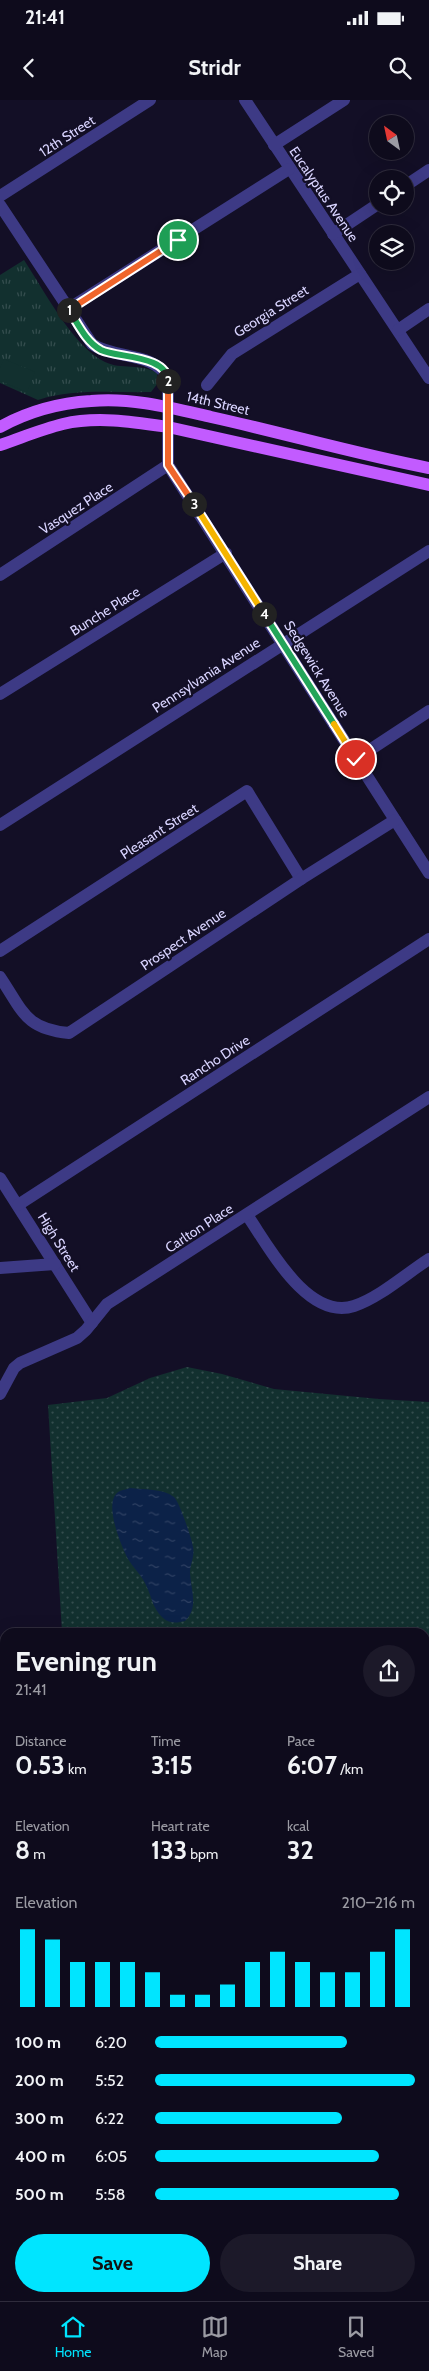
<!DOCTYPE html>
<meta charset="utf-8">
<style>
body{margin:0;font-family:Cabin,sans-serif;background:#1c1929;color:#f1f3f6;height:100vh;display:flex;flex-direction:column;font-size:19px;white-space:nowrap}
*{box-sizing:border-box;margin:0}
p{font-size:16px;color:#9b9ba3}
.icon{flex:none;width:28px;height:28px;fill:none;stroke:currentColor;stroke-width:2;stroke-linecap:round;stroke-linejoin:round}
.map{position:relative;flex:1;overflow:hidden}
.side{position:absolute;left:0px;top:1528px;width:430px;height:674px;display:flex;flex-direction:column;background:#0e0b1c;border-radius:15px 15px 0 0;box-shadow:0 5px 20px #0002,0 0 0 1px #2e2b3b}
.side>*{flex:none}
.needle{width:32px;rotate:327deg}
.buttons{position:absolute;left:369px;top:15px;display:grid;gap:10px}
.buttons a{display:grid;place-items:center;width:45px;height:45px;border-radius:50%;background:#0e0b1c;box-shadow:0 5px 20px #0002,0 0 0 1px #2e2b3b;font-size:25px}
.pin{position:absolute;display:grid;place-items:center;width:42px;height:42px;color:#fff;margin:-21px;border:2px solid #fff;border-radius:50%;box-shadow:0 1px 5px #0007}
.km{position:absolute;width:25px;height:25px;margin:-12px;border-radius:50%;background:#222;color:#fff;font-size:14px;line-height:25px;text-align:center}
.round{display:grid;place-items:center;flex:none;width:52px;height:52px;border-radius:26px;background:#1c1929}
.summary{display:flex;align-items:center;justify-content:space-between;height:85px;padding:0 15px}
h1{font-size:28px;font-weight:800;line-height:38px}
.metrics{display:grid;grid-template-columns:repeat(3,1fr);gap:8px;height:85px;padding:5px 15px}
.metrics div{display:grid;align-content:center}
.metrics b{font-size:25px;font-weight:800}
.metrics small{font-size:14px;font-weight:400}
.metrics p{font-size:14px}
.chart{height:140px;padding:10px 15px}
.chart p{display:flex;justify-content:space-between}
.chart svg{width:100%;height:90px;margin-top:5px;stroke:#00e5ff;stroke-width:6}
.primary-button{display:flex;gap:10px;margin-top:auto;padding:10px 15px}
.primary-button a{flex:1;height:58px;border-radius:30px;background:#00e5ff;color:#111;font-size:20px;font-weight:800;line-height:58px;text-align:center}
.primary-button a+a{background:#1c1929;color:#f1f3f6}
ul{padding:0 15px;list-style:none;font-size:16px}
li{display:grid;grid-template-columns:80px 60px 1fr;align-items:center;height:38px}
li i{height:12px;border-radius:6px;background:#00e5ff}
.status{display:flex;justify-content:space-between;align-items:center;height:35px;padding:0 25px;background:#0e0b1c;direction:ltr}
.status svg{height:14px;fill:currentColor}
header{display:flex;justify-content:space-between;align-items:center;height:65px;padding:0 15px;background:#0e0b1c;font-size:22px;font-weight:800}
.tabs{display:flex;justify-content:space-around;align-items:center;height:70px;border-top:1px solid #2e2b3b;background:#0e0b1c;font-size:14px;color:#9b9ba3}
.tabs a{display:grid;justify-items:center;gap:2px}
.tabs .selected{color:#00e5ff}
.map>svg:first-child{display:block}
.grass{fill:url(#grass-dots)}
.forest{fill:url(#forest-firs)}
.park{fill:url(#park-tufts)}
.pitch{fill:#12302f}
.water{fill:url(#water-ripples)}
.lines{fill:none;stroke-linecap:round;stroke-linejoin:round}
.stream{stroke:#0c2248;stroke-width:2.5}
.minor{stroke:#3d3a85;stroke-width:12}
.major{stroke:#c25bff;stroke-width:12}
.split-1-casing{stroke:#fff;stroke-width:10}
.split-2-casing{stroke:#fff;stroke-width:10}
.split-3-casing{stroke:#fff;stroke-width:10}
.split-4-casing{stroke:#fff;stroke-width:10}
.split-5-casing{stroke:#fff;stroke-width:10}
.split-6-casing{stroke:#fff;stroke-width:10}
.split-1{stroke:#f0652b;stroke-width:6}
.split-2{stroke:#22a559;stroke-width:6}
.split-3{stroke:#f0652b;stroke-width:6}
.split-4{stroke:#f5b400;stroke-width:6}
.split-5{stroke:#22a559;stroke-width:6}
.split-6{stroke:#f5b400;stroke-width:6}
.labels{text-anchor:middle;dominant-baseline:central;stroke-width:4.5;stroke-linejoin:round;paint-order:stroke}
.street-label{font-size:14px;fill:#d9d4ff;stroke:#130f26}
</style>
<div class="status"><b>21:41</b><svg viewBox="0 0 49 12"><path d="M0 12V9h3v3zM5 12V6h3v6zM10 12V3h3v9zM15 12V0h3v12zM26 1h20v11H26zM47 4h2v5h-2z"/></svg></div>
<header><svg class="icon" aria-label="back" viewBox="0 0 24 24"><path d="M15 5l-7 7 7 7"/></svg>Stridr<svg class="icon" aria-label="search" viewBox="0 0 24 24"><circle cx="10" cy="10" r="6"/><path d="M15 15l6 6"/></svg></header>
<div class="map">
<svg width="429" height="2201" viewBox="0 0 429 2201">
<defs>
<pattern id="grass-dots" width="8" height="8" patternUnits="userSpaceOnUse" patternTransform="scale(1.25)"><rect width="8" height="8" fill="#12302f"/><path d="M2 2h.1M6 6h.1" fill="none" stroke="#344d4e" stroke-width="1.8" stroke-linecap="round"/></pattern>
<pattern id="forest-firs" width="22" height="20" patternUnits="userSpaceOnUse" patternTransform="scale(1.25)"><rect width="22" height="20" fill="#12302f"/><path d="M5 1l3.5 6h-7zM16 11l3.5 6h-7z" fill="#344d4e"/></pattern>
<pattern id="park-tufts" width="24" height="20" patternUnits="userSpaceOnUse" patternTransform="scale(1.25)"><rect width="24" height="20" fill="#12302f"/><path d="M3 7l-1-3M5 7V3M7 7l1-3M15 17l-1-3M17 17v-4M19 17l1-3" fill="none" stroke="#344d4e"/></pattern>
<pattern id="water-ripples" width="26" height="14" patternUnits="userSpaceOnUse" patternTransform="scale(1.25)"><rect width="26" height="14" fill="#0c2248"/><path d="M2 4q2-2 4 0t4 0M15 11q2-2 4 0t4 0" fill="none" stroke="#2f4163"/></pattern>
</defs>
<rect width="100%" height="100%" fill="#130f26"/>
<g class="grass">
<path d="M187,1267L222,1274L274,1289L379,1299L429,1302V1747L425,1749V1532H62L48,1305L107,1298L150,1278Z"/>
<path d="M5,1806V1951H0V1809Z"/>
<path d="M425,1826L429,1828V1889L425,1891Z"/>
</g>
<path class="forest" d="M5,1645V1841L0,1844V1728L4,1726V1684L0,1678V1646Z"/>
<path class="park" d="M24,160C44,190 73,247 105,262C121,270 141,263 157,273L158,283L151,292C114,293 75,288 38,300L0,283V175Z"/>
<path class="pitch" d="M4,259L35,272L27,292L0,281V268Z"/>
<path class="water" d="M130,1388C144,1390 162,1388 174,1397C179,1401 192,1439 193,1447C195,1456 190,1464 190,1473C191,1491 199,1507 185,1521C177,1523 170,1524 163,1518C152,1509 151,1493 144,1481C139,1473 133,1467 128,1459C121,1446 105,1406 116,1394C119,1390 125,1390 130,1388Z"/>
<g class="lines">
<path class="stream" d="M0,1830L5,1828"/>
<g class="minor">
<path d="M245,0L429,278"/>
<path d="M274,45L344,0"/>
<path d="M405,86L429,70"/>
<path d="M0,96L150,0"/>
<path d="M0,105L92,244C114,259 154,252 168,278V365L429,773"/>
<path d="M333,134L378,104"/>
<path d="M68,209L289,69"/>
<path d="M398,230L429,209"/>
<path d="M207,285L232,254L360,174"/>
<path d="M0,475L168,365"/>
<path d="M0,594L226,453"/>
<path d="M356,659L429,611"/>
<path d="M0,725L429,451"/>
<path d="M0,851L247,691L301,779"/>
<path d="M0,877C23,911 25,929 69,933L301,779L395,720"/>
<path d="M0,1078L92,1223"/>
<path d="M18,1105L429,839"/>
<path d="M247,1115C268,1145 307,1221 354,1206C379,1198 407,1173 429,1159"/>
<path d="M0,1168L55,1164"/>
<path d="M0,1294L14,1268L20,1263L77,1238L86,1230L107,1204L429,997"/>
<path d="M425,1906L429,1903"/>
<path d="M0,1987H5"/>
<path d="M425,2078L429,2091"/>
<path d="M10,2196L11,2201"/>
<path d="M98,2196L99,2201"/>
<path d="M321,2196L322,2201"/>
</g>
<g class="major">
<path d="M0,327C27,312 60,303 91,301C131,297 172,308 211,317C284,333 356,354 429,368"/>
<path d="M0,345C21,338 42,329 63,324C97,316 134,322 168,327L429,385"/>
<path d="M296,2196L297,2201"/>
</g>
</g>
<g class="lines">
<defs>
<path id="split-1" d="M69,210L178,140"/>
<path id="split-2" d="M69,210C78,224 86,242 101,250C118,258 167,255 168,281"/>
<path id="split-3" d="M168,281V365L194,404"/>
<path id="split-4" d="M194,404L264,514"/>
<path id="split-5" d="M264,514L334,624"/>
<path id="split-6" d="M334,624L356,659"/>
</defs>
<use href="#split-1" class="split-1-casing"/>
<use href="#split-2" class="split-2-casing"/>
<use href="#split-3" class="split-3-casing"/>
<use href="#split-4" class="split-4-casing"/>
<use href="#split-5" class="split-5-casing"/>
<use href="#split-6" class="split-6-casing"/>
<use href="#split-1" class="split-1"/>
<use href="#split-2" class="split-2"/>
<use href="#split-3" class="split-3"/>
<use href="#split-4" class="split-4"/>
<use href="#split-5" class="split-5"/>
<use href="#split-6" class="split-6"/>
</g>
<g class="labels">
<g class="street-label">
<text transform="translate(67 36) rotate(-33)">12th Street</text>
<text transform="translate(324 94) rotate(56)">Eucalyptus Avenue</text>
<text transform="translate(271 211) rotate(-32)">Georgia Street</text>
<text transform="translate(218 303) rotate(13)">14th Street</text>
<text transform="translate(76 408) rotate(-33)">Vasquez Place</text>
<text transform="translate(105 511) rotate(-32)">Bunche Place</text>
<text transform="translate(317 569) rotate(58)">Sedgewick Avenue</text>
<text transform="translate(206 575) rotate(-33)">Pennsylvania Avenue</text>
<text transform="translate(159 731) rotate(-33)">Pleasant Street</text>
<text transform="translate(183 839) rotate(-34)">Prospect Avenue</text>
<text transform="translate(215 960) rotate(-33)">Rancho Drive</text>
<text transform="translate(199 1128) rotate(-33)">Carlton Place</text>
<text transform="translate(59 1142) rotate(58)">High Street</text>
</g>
</g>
</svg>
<div class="buttons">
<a><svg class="needle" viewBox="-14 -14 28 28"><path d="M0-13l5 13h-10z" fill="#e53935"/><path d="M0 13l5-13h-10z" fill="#9b9ba3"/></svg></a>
<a><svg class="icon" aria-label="locate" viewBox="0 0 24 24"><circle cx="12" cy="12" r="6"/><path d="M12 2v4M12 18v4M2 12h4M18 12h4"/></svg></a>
<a><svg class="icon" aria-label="layers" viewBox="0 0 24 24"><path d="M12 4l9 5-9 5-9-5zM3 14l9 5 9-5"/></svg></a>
</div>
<div class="pin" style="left:178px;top:140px;background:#1e9e55"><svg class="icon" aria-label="arrive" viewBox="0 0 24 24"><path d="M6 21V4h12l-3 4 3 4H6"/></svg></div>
<div class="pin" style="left:356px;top:659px;background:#d93025"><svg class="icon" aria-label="check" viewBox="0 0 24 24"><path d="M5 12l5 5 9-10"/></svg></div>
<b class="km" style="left:69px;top:210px">1</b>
<b class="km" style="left:168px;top:281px">2</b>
<b class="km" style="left:194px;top:404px">3</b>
<b class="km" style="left:264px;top:514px">4</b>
<section class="side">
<div class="summary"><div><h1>Evening run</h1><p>21:41</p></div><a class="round"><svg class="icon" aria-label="share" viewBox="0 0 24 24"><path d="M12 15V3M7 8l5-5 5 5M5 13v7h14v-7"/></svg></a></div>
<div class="metrics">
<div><p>Distance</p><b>0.53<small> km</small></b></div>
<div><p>Time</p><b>3:15</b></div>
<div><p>Pace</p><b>6:07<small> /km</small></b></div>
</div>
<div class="metrics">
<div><p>Elevation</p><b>8<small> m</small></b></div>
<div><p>Heart rate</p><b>133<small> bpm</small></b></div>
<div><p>kcal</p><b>32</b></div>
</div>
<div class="chart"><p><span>Elevation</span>210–216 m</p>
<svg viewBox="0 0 160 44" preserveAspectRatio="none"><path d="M5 44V6M15 44V11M25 44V22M35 44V22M45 44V22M55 44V27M65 44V38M75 44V38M85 44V33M95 44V22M105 44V17M115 44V22M125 44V27M135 44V27M145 44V17M155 44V6"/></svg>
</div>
<ul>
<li><b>100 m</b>6:20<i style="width:74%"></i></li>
<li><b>200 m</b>5:52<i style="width:100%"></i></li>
<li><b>300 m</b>6:22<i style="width:72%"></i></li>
<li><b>400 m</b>6:05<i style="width:86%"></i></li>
<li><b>500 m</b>5:58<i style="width:94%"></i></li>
</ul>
<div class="primary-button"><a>Save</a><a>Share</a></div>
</section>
</div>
<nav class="tabs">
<a class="selected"><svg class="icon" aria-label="home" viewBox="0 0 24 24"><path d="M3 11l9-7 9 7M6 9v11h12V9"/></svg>Home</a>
<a><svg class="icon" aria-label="map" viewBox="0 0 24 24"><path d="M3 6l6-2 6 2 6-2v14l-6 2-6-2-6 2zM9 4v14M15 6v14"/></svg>Map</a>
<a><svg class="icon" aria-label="saved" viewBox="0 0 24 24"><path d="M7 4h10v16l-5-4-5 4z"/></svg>Saved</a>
</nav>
